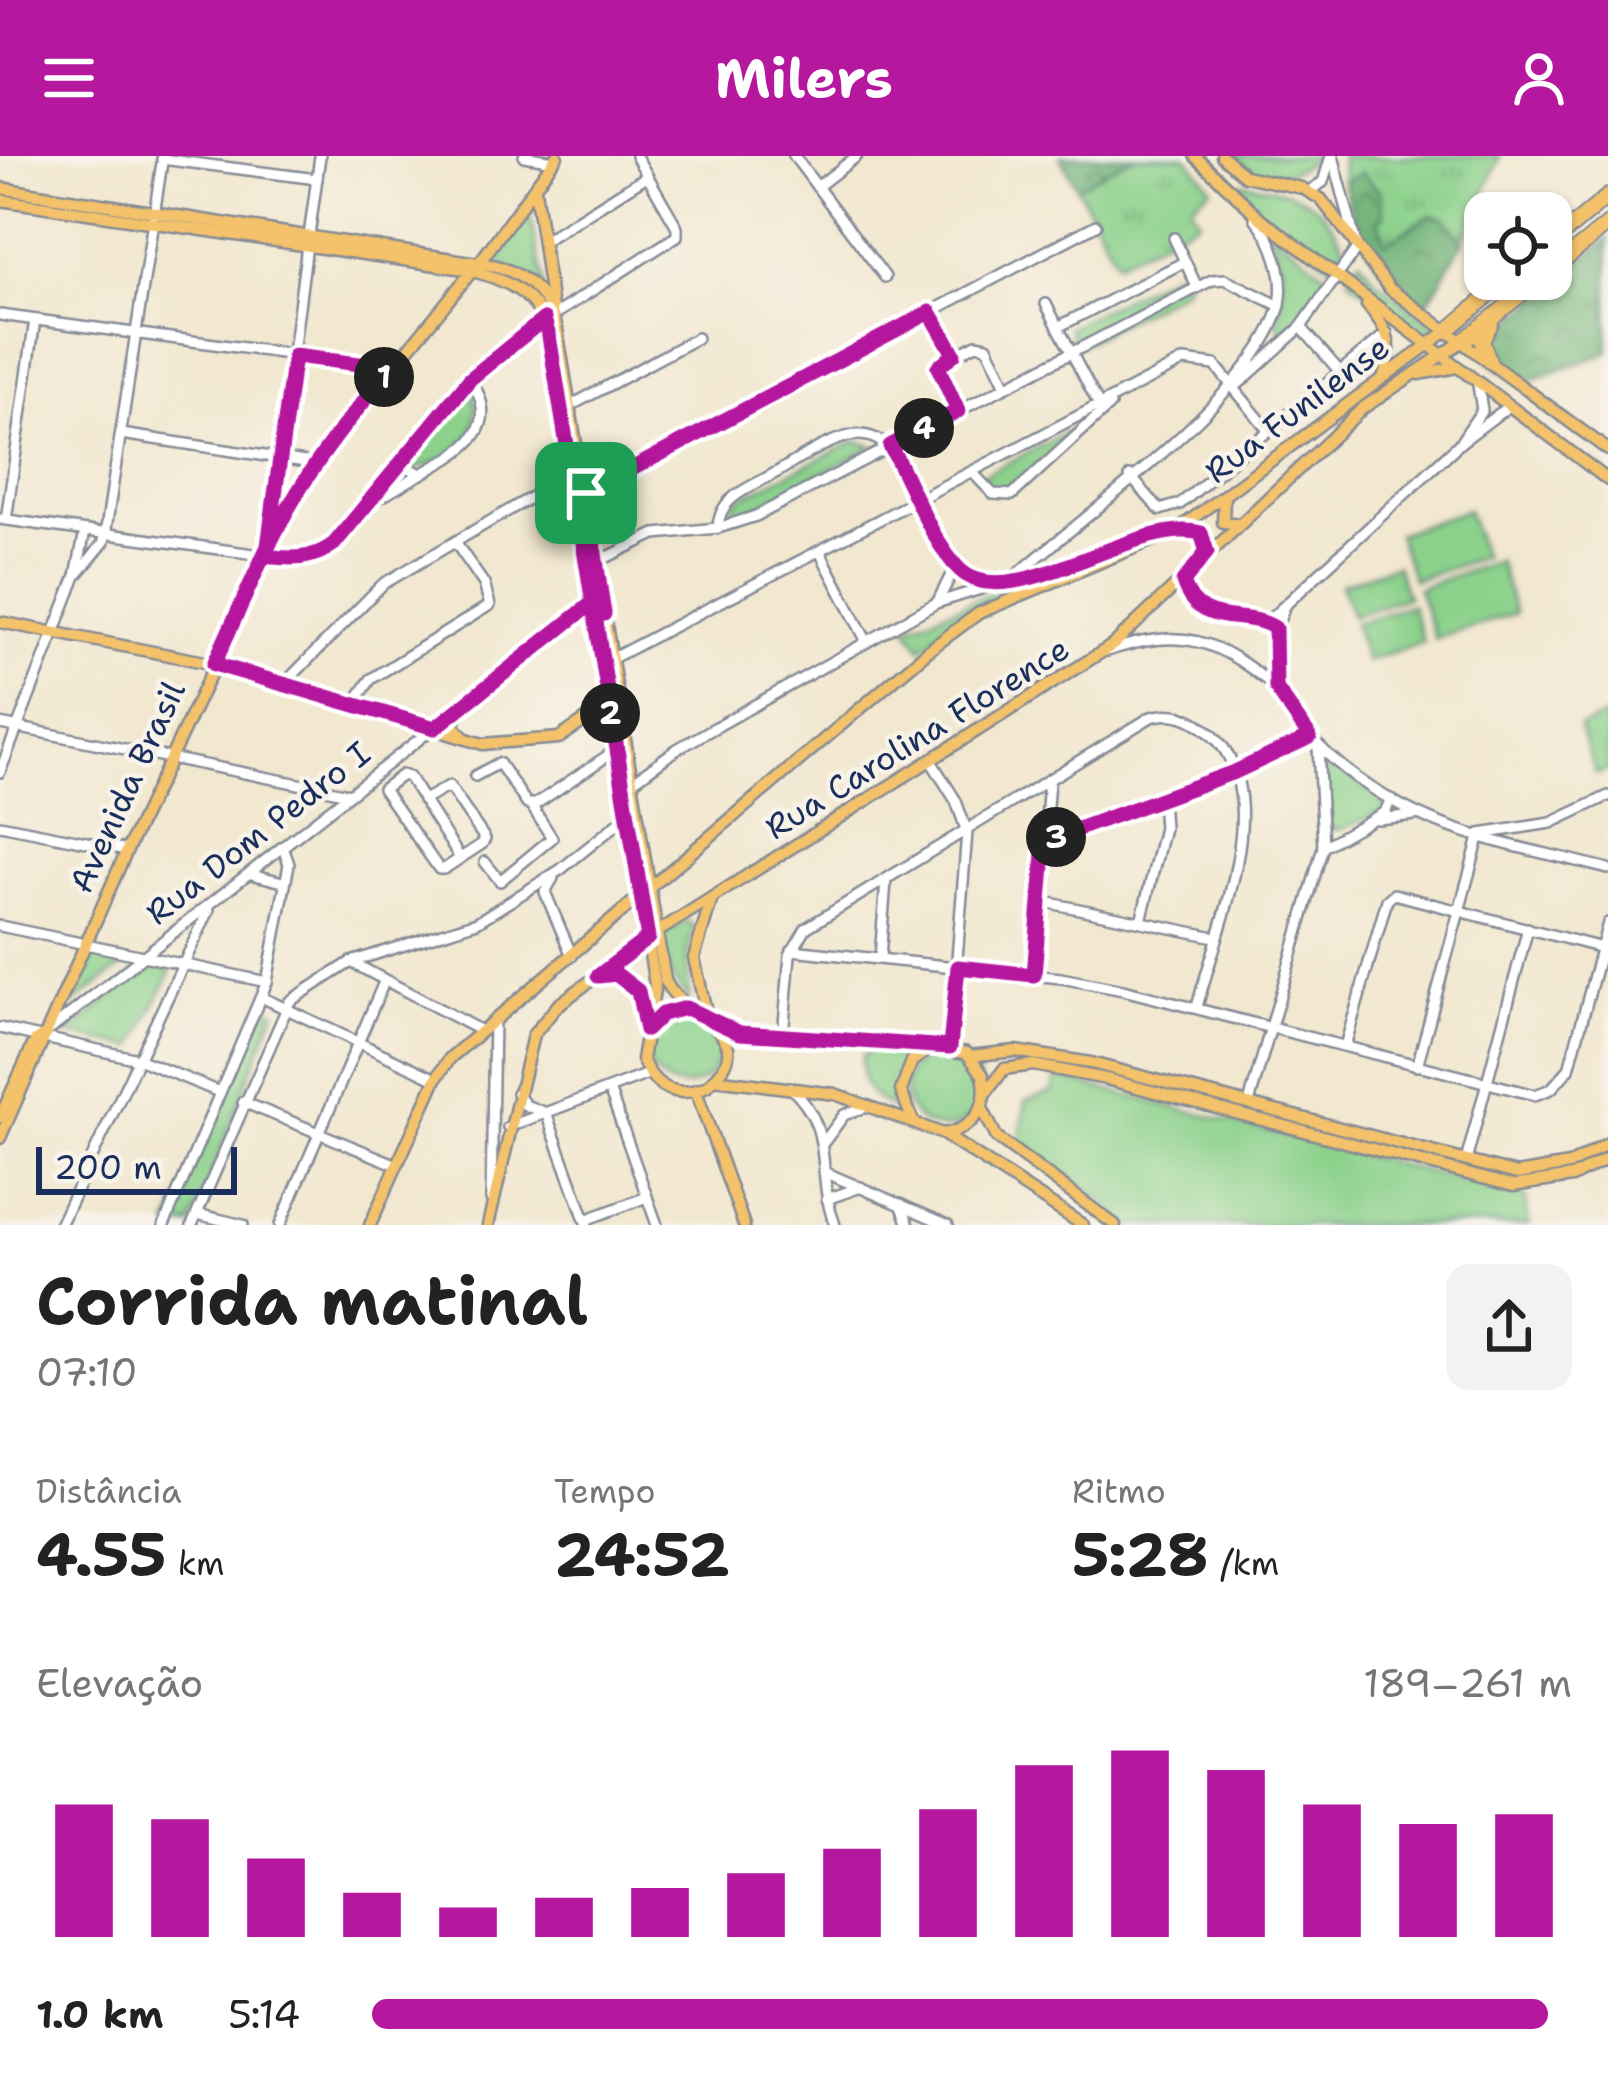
<!DOCTYPE html>
<html lang="pt">
<meta charset="utf-8">
<style>
body{margin:0;font-family:"Shantell Sans",sans-serif;background:#f2f2f2;color:#222;height:100vh;display:flex;flex-direction:column;font-size:45px;white-space:nowrap}
*{box-sizing:border-box;margin:0}
p{font-size:39px;color:#767676}
.icon{flex:none;width:66px;height:66px;fill:none;stroke:currentColor;stroke-width:2;stroke-linecap:round;stroke-linejoin:round}
.map{position:relative;height:1069px;overflow:hidden}
.drawer{display:flex;flex-direction:column;background:#fff;flex:1}
.drawer>*{flex:none}
.tools{position:absolute;left:1464px;top:36px;display:grid;gap:24px}
.tools a{display:grid;place-items:center;width:108px;height:108px;border-radius:24px;background:#fff;box-shadow:0 3px 9px #0004;font-size:60px}
.scale{position:absolute;left:36px;bottom:30px;width:201px;box-sizing:border-box;padding-left:12px;border:6px solid #1b2f5e;border-top:0;font-size:33px;line-height:42px;white-space:nowrap;color:#1b2f5e;-webkit-text-stroke:9px #f7f3e8;paint-order:stroke}
.pin{position:absolute;display:grid;place-items:center;width:102px;height:102px;color:#fff;margin:-51px;border-radius:24px;box-shadow:0 6px 18px #0006}
.km{position:absolute;width:60px;height:60px;margin:-30px;border-radius:50%;background:#222;color:#fff;font-size:33px;line-height:60px;text-align:center}
.round{display:grid;place-items:center;flex:none;width:126px;height:126px;border-radius:24px;background:#f2f2f2}
.overview{display:flex;align-items:center;justify-content:space-between;height:204px;padding:0 36px}
h1{font-size:66px;font-weight:700;line-height:90px}
.metrics{display:grid;grid-template-columns:repeat(3,1fr);gap:18px;height:204px;padding:12px 36px}
.metrics div{display:grid;align-content:center}
.metrics b{font-size:60px;font-weight:700}
.metrics small{font-size:33px;font-weight:400}
.metrics p{font-size:33px}
.chart{height:336px;padding:24px 36px}
.chart p{display:flex;justify-content:space-between}
.chart svg{width:100%;height:216px;margin-top:12px;stroke:#b5179e;stroke-width:6}
ul{padding:0 36px;list-style:none;font-size:39px}
li{display:grid;grid-template-columns:192px 144px 1fr;align-items:center;height:90px}
li i{height:30px;border-radius:15px;background:#b5179e}
header{display:flex;justify-content:space-between;align-items:center;height:156px;padding:0 36px;background:#b5179e;color:#fff;font-size:54px;font-weight:700}
.map>svg:first-child{display:block}
.grass{fill:url(#grass-tufts);stroke:#538074;stroke-width:3}
.forest{fill:url(#forest-crowns);stroke:#46716a;stroke-width:3}
.park{fill:#8bd18b;stroke:#538074;stroke-width:3}
.lines{fill:none;stroke-linecap:round;stroke-linejoin:round}
.minor-casing{stroke:#868b96;stroke-width:14}
.major-casing{stroke:#868b96;stroke-width:15}
.highway-casing{stroke:#868b96;stroke-width:18}
.minor{stroke:#fff;stroke-width:9}
.major{stroke:#f3c26a;stroke-width:10}
.highway{stroke:#f3c26a;stroke-width:14}
.route-casing{stroke:#fff;stroke-width:24}
.route{stroke:#b5179e;stroke-width:15}
.labels{text-anchor:middle;dominant-baseline:central;stroke-width:9;stroke-linejoin:round;paint-order:stroke}
.street-label{font-size:33px;fill:#1b2f5e;stroke:#f7f3e8}
</style>
<header><svg class="icon" aria-label="menu" viewBox="0 0 24 24"><path d="M4 6h16M4 12h16M4 18h16"/></svg>Milers<svg class="icon" aria-label="person" viewBox="0 0 24 24"><circle cx="12" cy="8" r="4"/><path d="M4 21q1-7 8-7t8 7"/></svg></header>
<div class="map">
<svg width="1608" height="1069" viewBox="0 0 1608 1069">
<defs>
<pattern id="grass-tufts" width="24" height="20" patternUnits="userSpaceOnUse" patternTransform="scale(3)"><rect width="24" height="20" fill="#8bd18b"/><path d="M3 7l-1-3M5 7V3M7 7l1-3M15 17l-1-3M17 17v-4M19 17l1-3" fill="none" stroke="#71aa75"/></pattern>
<pattern id="forest-crowns" width="20" height="18" patternUnits="userSpaceOnUse" patternTransform="scale(3)"><rect width="20" height="18" fill="#70b377"/><path d="M2 6a3 3 0 1 1 6 0M12 15a3 3 0 1 1 6 0" fill="none" stroke="#5b9265"/></pattern>
</defs>
<rect width="100%" height="100%" fill="#f7f3e8"/>
<filter id="ink" filterUnits="userSpaceOnUse"><feTurbulence type="fractalNoise" baseFrequency=".00833" numOctaves="2"/><feDisplacementMap in="SourceGraphic" scale="24" xChannelSelector="R" yChannelSelector="G"/><feConvolveMatrix kernelMatrix="1 2 1 2 8 2 1 2 1" color-interpolation-filters="sRGB"/></filter>
<filter id="wash" filterUnits="userSpaceOnUse"><feTurbulence type="fractalNoise" baseFrequency=".004" numOctaves="4" result="noise"/><feDisplacementMap in="SourceGraphic" scale="48" xChannelSelector="R" yChannelSelector="G"/><feGaussianBlur stdDeviation="2.7" result="paint"/><feColorMatrix in="noise" values="0 0 0 0 0 0 0 0 0 0 0 0 0 0 0 0 0 1.4 0 .05"/><feComposite in="paint" operator="in"/></filter>
<g filter="url(#wash)">
<rect width="100%" height="100%" fill="#f2e7cf"/>
<g class="grass">
<path d="M1133,0H1186L1212,31L1191,49L1199,64L1117,106L1077,31Z"/>
<path d="M1234,0H1316C1292,23 1258,25 1234,0Z"/>
<path d="M1341,0H1500L1463,86L1445,62L1417,67L1386,87L1378,66L1343,26Z"/>
</g>
<g class="forest">
<path d="M1060,0H1133L1077,31Z"/>
<path d="M1361,17L1380,35L1384,58L1378,66L1386,86L1431,59L1445,62L1463,86L1424,152C1373,113 1359,86 1343,26Z"/>
<path d="M1608,82V197L1521,228L1489,205L1492,181Z"/>
</g>
<g class="park">
<path d="M1242,27C1295,33 1327,44 1346,97L1342,109L1333,111L1241,42L1236,33Z"/>
<path d="M529,55L544,128L541,133L491,103Z"/>
<path d="M1268,71L1329,120L1307,156L1283,178L1278,170L1283,113Z"/>
<path d="M1360,104L1378,126L1436,172L1435,178L1426,182L1350,124L1348,117Z"/>
<path d="M1178,114L1188,123L1182,134L1081,189L1073,187L1069,171Z"/>
<path d="M472,232C487,278 458,300 415,314L405,306Z"/>
<path d="M1076,272L1012,334L993,335L981,320Z"/>
<path d="M856,285L874,290L740,360L727,361L737,343Z"/>
<path d="M1467,354L1483,401L1413,424L1397,378Z"/>
<path d="M1498,405L1515,457L1435,483L1418,432Z"/>
<path d="M1396,409L1407,441L1352,460L1341,428Z"/>
<path d="M1011,429L1026,431L965,456L922,492L907,471Z"/>
<path d="M1411,449L1423,486L1366,505L1354,468Z"/>
<path d="M1608,560V614L1596,618L1579,571Z"/>
<path d="M1330,609L1386,646L1383,655L1340,674L1330,672L1323,619Z"/>
<path d="M687,765L694,770L687,801L689,844L672,823L662,780Z"/>
<path d="M88,798L122,803L124,809L67,852L64,849Z"/>
<path d="M155,808L171,816L134,891L69,879L141,811Z"/>
<path d="M262,848L275,855L191,1069H169Z"/>
<circle cx="683" cy="894" r="36"/>
<path d="M877,887L917,893L897,923L903,957C873,944 859,934 862,900Z"/>
<circle cx="943" cy="934" r="38"/>
<path d="M1056,921L1511,1037L1526,1042L1529,1069H1126L1101,1043L1019,986L1026,945L1053,936Z"/>
</g>
</g>
<g filter="url(#ink)">
<g class="lines">
<defs>
<g id="minor">
<path d="M524,0L554,5"/>
<path d="M794,0L885,121"/>
<path d="M162,3L317,23"/>
<path d="M817,31L857,0"/>
<path d="M1309,35L1323,26L1331,0"/>
<path d="M309,80L320,0"/>
<path d="M1174,82L1197,131"/>
<path d="M545,84L647,20"/>
<path d="M1046,148L1102,255"/>
<path d="M930,156L954,198"/>
<path d="M0,159L392,212"/>
<path d="M554,159L677,80V71L636,0"/>
<path d="M1058,171L1184,106"/>
<path d="M1301,171L1341,217"/>
<path d="M1234,232L1301,171L1357,92L1333,0"/>
<path d="M570,250L697,182"/>
<path d="M958,255L938,208L976,188L987,190L1006,230"/>
<path d="M121,278L312,307"/>
<path d="M1460,287L1482,254L1478,229"/>
<path d="M398,306L421,318C461,296 505,274 470,223"/>
<path d="M974,318L993,338L1012,339L1110,249"/>
<path d="M1130,320L1160,354L1180,348L1387,177"/>
<path d="M586,337L1096,69"/>
<path d="M366,350L419,319"/>
<path d="M0,363L291,403L316,399L343,378L470,223L544,163"/>
<path d="M6,364L35,164"/>
<path d="M718,372C719,343 743,335 766,322C792,309 821,286 850,280C918,265 921,410 986,426"/>
<path d="M268,390L307,89"/>
<path d="M820,396L867,486"/>
<path d="M597,406L655,378L718,372L756,360L1212,124L1225,123L1280,150"/>
<path d="M76,420L104,386L163,0"/>
<path d="M1012,423C1081,362 1261,234 1280,148C1286,120 1273,83 1255,62"/>
<path d="M1183,426C1195,463 1235,469 1269,464L1460,287L1509,250"/>
<path d="M938,445L954,413"/>
<path d="M1283,455C1242,544 1342,621 1414,656C1473,685 1545,696 1608,713"/>
<path d="M1107,495C1183,471 1216,482 1276,532"/>
<path d="M611,503L1184,205L1215,209L1269,275"/>
<path d="M285,527L383,428L571,318"/>
<path d="M355,546L371,523L490,449L484,428L455,386"/>
<path d="M0,568L349,638"/>
<path d="M931,605L956,645L967,676L950,891"/>
<path d="M0,616L76,420L85,375"/>
<path d="M475,620L499,607L527,648H536L616,594"/>
<path d="M631,627L677,593L936,447L1154,379"/>
<path d="M424,644L449,630L485,683L482,688L444,713H439L383,633L402,619L409,621L460,702"/>
<path d="M1378,663L1415,659"/>
<path d="M0,669L127,694"/>
<path d="M1044,685L1237,615L1310,581"/>
<path d="M1323,691L1385,656L1391,643"/>
<path d="M485,706L500,725L552,682L531,649"/>
<path d="M251,718L283,726"/>
<path d="M553,722L545,736L572,800"/>
<path d="M1040,745L1215,781"/>
<path d="M1141,765L1164,672L1162,642"/>
<path d="M0,770L267,826"/>
<path d="M792,794L1061,822L1123,834L1535,939L1551,933L1569,913L1608,767"/>
<path d="M880,802L886,725"/>
<path d="M351,806L481,875"/>
<path d="M1034,819L1049,625"/>
<path d="M261,841L436,923"/>
<path d="M0,872L138,903L219,936"/>
<path d="M46,877L591,448"/>
<path d="M783,879L790,799L806,772L1151,561C1175,554 1192,562 1210,577C1279,637 1216,775 1197,851"/>
<path d="M1345,890L1387,744L1394,738L1602,792"/>
<path d="M1417,910L1480,678L1551,667L1608,640"/>
<path d="M790,931C838,976 814,1015 835,1069"/>
<path d="M609,933L657,1069"/>
<path d="M517,937L525,949L546,957"/>
<path d="M243,946L397,1009"/>
<path d="M1249,947L1323,691L1318,591"/>
<path d="M546,957L587,1069"/>
<path d="M508,971L648,918"/>
<path d="M824,986L844,959L869,950"/>
<path d="M1466,1005L1528,772"/>
<path d="M824,1016L948,1069"/>
<path d="M491,1043L494,864"/>
<path d="M827,1043L861,1031"/>
<path d="M901,1048L909,1069"/>
<path d="M197,1058L243,1069"/>
<path d="M585,1064L647,1041"/>
<path d="M60,1069L209,754"/>
<path d="M164,1069L267,826L289,708L283,691"/>
<path d="M192,1069L290,845L351,806L477,766L560,714L627,660"/>
<path d="M280,1069L384,826"/>
</g>
<g id="major">
<path d="M1195,0L1260,62L1608,324"/>
<path d="M1222,0L1245,20L1302,32L1321,43L1390,133L1608,294"/>
<path d="M0,32L497,110C528,120 550,141 557,173L665,824C678,860 769,877 707,930C677,944 654,932 642,903L655,829L549,180C539,137 504,122 464,113L0,44"/>
<path d="M535,33L552,151"/>
<path d="M1367,149C1386,170 1396,190 1384,218"/>
<path d="M1419,218L1457,211"/>
<path d="M1224,344L1223,366L1240,368"/>
<path d="M1177,374L1204,380L1205,402"/>
<path d="M0,466L225,510L483,588L559,582L611,547"/>
<path d="M458,553L454,570L463,581"/>
<path d="M601,819L616,818L639,835L646,867"/>
<path d="M707,860L694,802L712,742"/>
<path d="M650,868L662,858L684,852"/>
<path d="M720,871L928,891"/>
<path d="M969,900L1015,895L1091,907L1517,1018L1569,1009L1608,987"/>
<path d="M714,923L835,938L943,978C974,973 990,950 983,919L967,897L931,892L912,905L901,935L913,965"/>
<path d="M696,935L744,1069"/>
<path d="M986,937L1004,913L1033,909L1106,923L1513,1030L1572,1021L1608,1002"/>
<path d="M982,952L997,982L1115,1069"/>
<path d="M0,961L35,885L42,880"/>
<path d="M943,978L1083,1069"/>
<path d="M0,982L127,694L303,323L485,99L557,0"/>
<path d="M370,1069L436,923L450,902L929,494L979,457L1177,374L1448,174"/>
<path d="M488,1069L533,879L558,849L648,782L1113,489L1363,252L1463,185"/>
</g>
<g id="highway">
<path d="M1551,88L1608,40"/>
<path d="M1551,115L1608,68"/>
<path d="M1448,174L1508,123"/>
<path d="M1463,185L1540,123"/>
<path d="M1489,205L1482,185L1491,167"/>
</g>
</defs>
<use href="#minor" class="minor-casing"/>
<use href="#major" class="major-casing"/>
<use href="#highway" class="highway-casing"/>
<use href="#minor" class="minor"/>
<use href="#major" class="major"/>
<use href="#highway" class="highway"/>
</g>
</g>
<g class="lines" filter="url(#ink)">
<defs>
<path id="route" d="M586,337L604,458L591,448L435,572L214,508L268,390L294,200L392,212C340,272 297,327 264,400C291,403 311,405 334,388L470,223L544,163L549,180L648,782L598,820L616,818L638,835L646,874L662,858L686,852L740,877L950,891L958,811L1034,819L1045,685L1237,615L1310,581L1276,532L1275,472C1244,452 1199,475 1183,426L1207,396L1201,377C1136,359 1009,463 959,413C932,387 909,324 890,290L958,255L938,211L954,198L930,156L586,337"/>
</defs>
<use href="#route" class="route-casing"/>
<use href="#route" class="route"/>
</g>
<g class="labels">
<g class="street-label">
<text transform="translate(1297 253) rotate(-37)">Rua Funilense</text>
<text transform="translate(917 582) rotate(-32)">Rua Carolina Florence</text>
<text transform="translate(127 631) rotate(-65)">Avenida Brasil</text>
<text transform="translate(258 677) rotate(-38)">Rua Dom Pedro I</text>
</g>
</g>
</svg>
<div class="tools">
<a><svg class="icon" aria-label="locate" viewBox="0 0 24 24"><circle cx="12" cy="12" r="6"/><path d="M12 2v4M12 18v4M2 12h4M18 12h4"/></svg></a>
</div>
<div class="scale">200 m</div>
<div class="pin" style="left:586px;top:337px;background:#1e9e55"><svg class="icon" aria-label="arrive" viewBox="0 0 24 24"><path d="M6 21V4h12l-3 4 3 4H6"/></svg></div>
<b class="km" style="left:384px;top:221px">1</b>
<b class="km" style="left:610px;top:557px">2</b>
<b class="km" style="left:1056px;top:681px">3</b>
<b class="km" style="left:924px;top:272px">4</b>
</div>
<section class="drawer">
<div class="overview"><div><h1>Corrida matinal</h1><p>07:10</p></div><a class="round"><svg class="icon" aria-label="share" viewBox="0 0 24 24"><path d="M12 15V3M7 8l5-5 5 5M5 13v7h14v-7"/></svg></a></div>
<div class="metrics">
<div><p>Distância</p><b>4.55<small> km</small></b></div>
<div><p>Tempo</p><b>24:52</b></div>
<div><p>Ritmo</p><b>5:28<small> /km</small></b></div>
</div>
<div class="chart"><p><span>Elevação</span>189–261 m</p>
<svg viewBox="0 0 160 44" preserveAspectRatio="none"><path d="M5 44V17M15 44V20M25 44V28M35 44V35M45 44V38M55 44V36M65 44V34M75 44V31M85 44V26M95 44V18M105 44V9M115 44V6M125 44V10M135 44V17M145 44V21M155 44V19"/></svg>
</div>
<ul>
<li><b>1.0 km</b>5:14<i style="width:98%"></i></li>
</ul>
</section>
